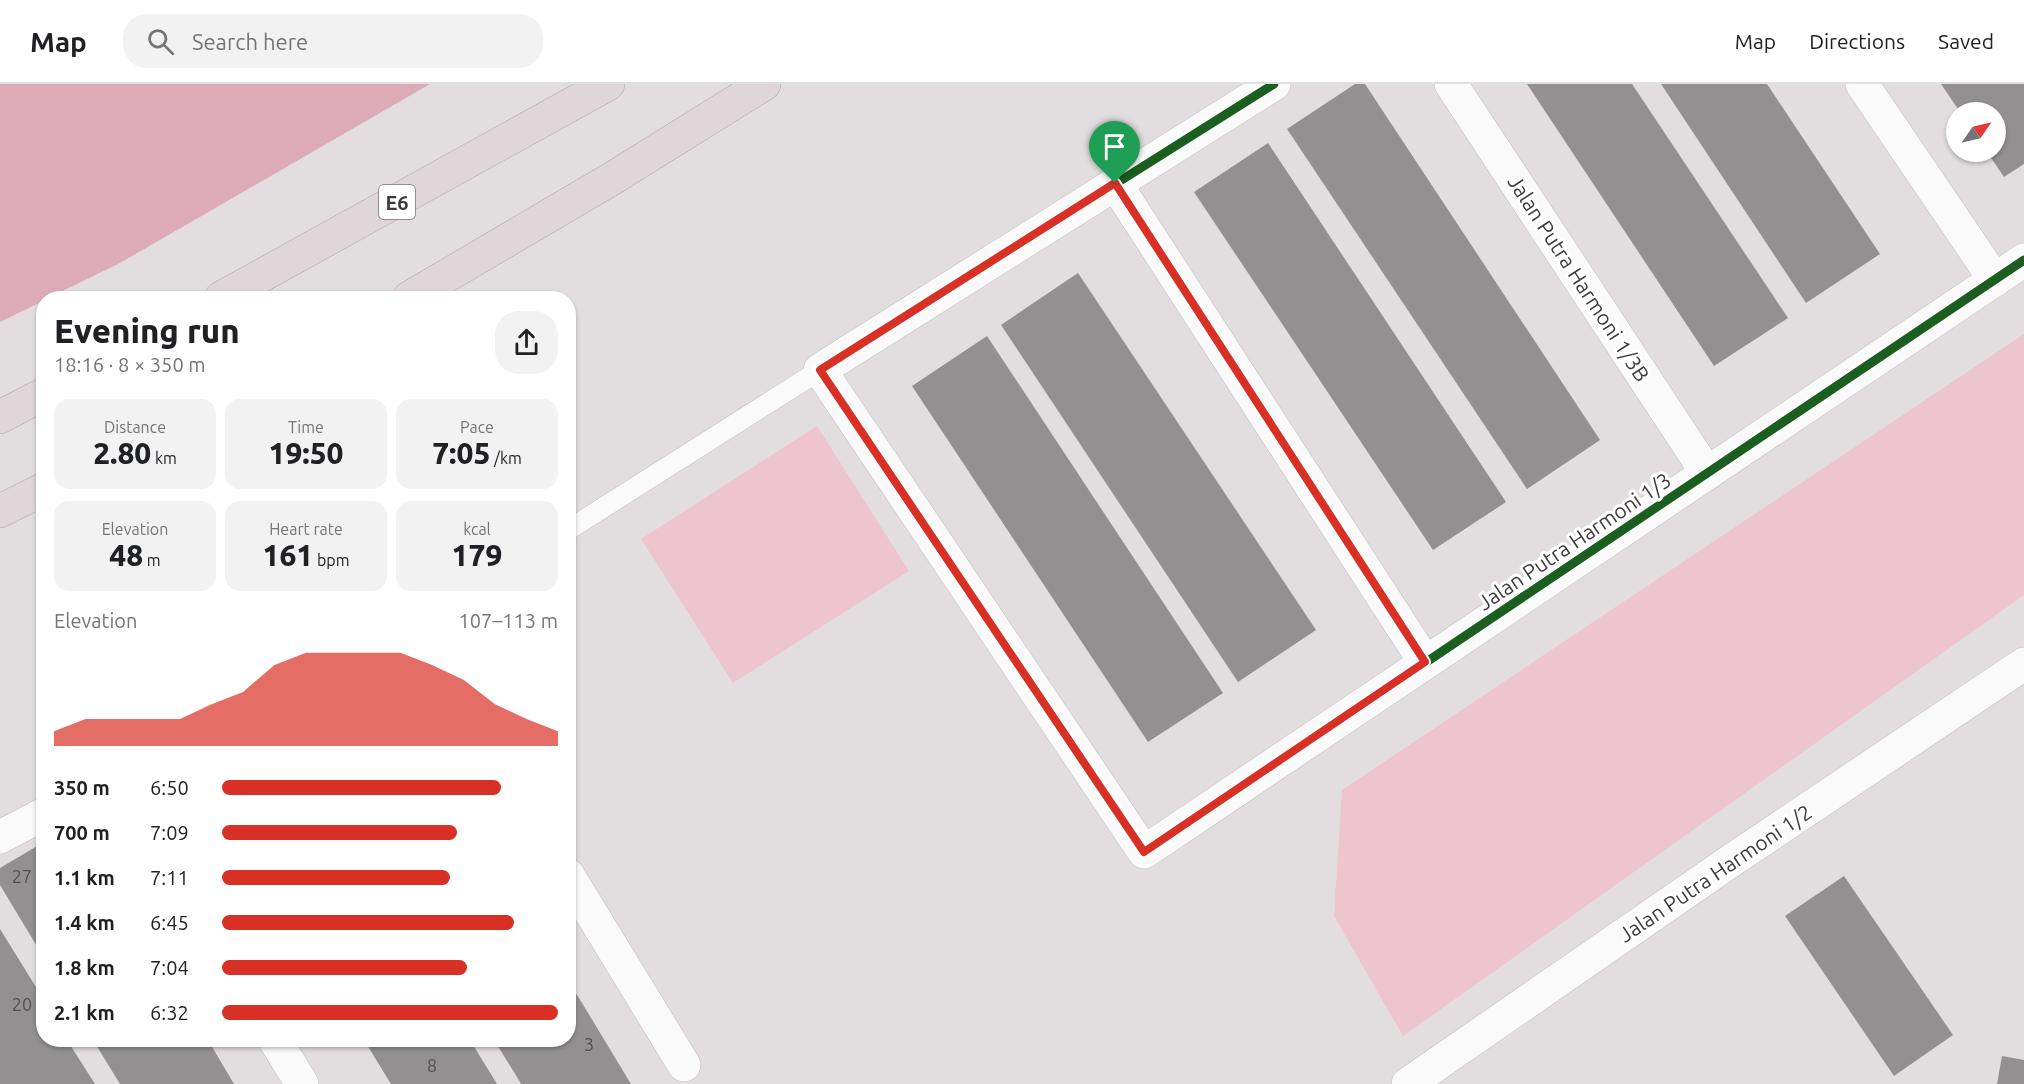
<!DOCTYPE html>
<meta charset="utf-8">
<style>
body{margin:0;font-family:Ubuntu,sans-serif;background:#f2f2f2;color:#202124;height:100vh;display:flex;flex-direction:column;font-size:22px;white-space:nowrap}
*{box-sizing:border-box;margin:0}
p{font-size:20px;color:#757577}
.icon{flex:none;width:33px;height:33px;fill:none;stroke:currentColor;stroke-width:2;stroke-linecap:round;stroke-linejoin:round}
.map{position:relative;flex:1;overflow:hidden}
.panel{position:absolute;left:36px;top:207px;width:540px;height:756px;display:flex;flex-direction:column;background:#fff;border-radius:24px;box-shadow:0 2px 4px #0004}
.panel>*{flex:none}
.needle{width:39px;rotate:56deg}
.buttons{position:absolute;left:1946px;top:18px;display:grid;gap:12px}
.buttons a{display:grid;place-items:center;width:60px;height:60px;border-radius:50%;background:#fff;box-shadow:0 2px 4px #0004;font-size:30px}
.pin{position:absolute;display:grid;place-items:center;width:51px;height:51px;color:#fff;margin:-62px -26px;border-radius:50% 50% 50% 0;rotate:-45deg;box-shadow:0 0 6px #0007}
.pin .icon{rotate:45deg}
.round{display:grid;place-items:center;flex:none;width:63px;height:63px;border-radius:24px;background:#f2f2f2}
.overview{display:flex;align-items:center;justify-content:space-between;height:102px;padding:0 18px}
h1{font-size:33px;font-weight:800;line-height:45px}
.metrics{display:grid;grid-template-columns:repeat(3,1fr);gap:9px;height:102px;padding:6px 18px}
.metrics div{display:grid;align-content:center;border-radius:15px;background:#f2f2f2;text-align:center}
.metrics b{font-size:30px;font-weight:800}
.metrics small{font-size:16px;font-weight:400}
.metrics p{font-size:16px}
.chart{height:168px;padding:12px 18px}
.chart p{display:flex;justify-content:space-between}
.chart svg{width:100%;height:108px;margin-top:6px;fill:#d93025;opacity:.7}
ul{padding:0 18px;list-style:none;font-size:20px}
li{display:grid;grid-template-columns:96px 72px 1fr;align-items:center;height:45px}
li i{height:15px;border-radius:8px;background:#d93025}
header{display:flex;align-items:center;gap:36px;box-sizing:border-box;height:84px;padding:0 30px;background:#fff;border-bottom:2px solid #e0e0e0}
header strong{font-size:28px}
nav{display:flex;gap:33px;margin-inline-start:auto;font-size:21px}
.search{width:420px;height:54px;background:#f2f2f2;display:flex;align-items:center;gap:15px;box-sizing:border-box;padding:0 21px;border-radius:24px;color:#757577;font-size:22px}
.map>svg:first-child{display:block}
.green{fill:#eec4ce}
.forest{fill:#dcabb7}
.building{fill:#939091}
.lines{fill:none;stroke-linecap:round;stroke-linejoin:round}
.lane-casing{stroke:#bfbcbd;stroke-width:21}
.street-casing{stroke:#bfbcbd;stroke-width:34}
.highway-casing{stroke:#b1a5a8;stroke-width:34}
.lane{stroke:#fbfafa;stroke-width:20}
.street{stroke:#fbfafa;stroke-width:33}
.highway{stroke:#e0d6d9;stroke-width:33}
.cycleway-casing{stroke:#fff;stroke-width:13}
.cycleway{stroke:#1b5e20;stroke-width:9}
.route-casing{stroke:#fff;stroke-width:12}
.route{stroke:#d93025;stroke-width:8}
.labels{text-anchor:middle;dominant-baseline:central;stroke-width:6;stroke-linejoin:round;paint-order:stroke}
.number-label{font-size:18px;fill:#525050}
.shield{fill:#fff;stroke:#777676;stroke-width:1.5}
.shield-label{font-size:20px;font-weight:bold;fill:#3d3b3b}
.street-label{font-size:21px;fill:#3d3b3b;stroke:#fff}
</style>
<header>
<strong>Map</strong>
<div class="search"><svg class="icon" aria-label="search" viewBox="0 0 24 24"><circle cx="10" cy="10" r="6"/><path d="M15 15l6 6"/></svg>Search here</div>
<nav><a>Map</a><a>Directions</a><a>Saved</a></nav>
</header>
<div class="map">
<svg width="2024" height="1000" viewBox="0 0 2024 1000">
<rect width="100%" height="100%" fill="#e2dedf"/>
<g class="green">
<path d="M2024,250V511L1403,952L1334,832L1342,706Z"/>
<path d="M817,342L909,487L733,599L641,455Z"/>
</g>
<path class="forest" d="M0,0H430L120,179L48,214H44L43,217L0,238Z"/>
<g class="building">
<path d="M1355,0H1365L1600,356L1527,405L1287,45Z"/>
<path d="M1527,0H1632L1788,234L1714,282Z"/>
<path d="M1661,0H1767L1880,170L1806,219Z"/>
<path d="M1941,0H2024V80L2004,93L1987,68H1995V28H1960Z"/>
<path d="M1268,59L1506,418L1433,466L1194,108Z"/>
<path d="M1078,189L1316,546L1238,598L1001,241Z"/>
<path d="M987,252L1223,609L1148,658L912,302Z"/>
<path d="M44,758V874L0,801V784Z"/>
<path d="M1844,792L1953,951L1894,992L1785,832Z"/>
<path d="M0,845L44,916V956H67L95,1000H0Z"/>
<path d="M568,898L579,914L631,1000H521L517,993L494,956H568Z"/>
<path d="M93,956H208L234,1000H120Z"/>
<path d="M364,956H470L497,1000H391Z"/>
<path d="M2002,972L2024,976V1000H1997Z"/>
</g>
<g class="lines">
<defs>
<path id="lane" d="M568,446L820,286"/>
<g id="street">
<path d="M1274,0L820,286L1144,768L2024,176"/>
<path d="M1451,0L1707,389"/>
<path d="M1862,0L1995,196"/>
<path d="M1115,99L1425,578"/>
<path d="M0,753L44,730"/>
<path d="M568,791L684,981"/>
<path d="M275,956L302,1000"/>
<path d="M1408,1000L1735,774L2024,580"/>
</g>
<g id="highway">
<path d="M221,214L608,0"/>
<path d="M409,214L613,94L764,0"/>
<path d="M0,333L44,310"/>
<path d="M0,427L44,405"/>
</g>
</defs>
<use href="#lane" class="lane-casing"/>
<use href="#street" class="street-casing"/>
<use href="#highway" class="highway-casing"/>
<use href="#lane" class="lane"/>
<use href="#street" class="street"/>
<use href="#highway" class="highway"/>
<defs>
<path id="cycleway" d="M1274,0L820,286L1144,768L2024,176"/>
</defs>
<use href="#cycleway" class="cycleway-casing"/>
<use href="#cycleway" class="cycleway"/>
</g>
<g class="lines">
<defs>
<path id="route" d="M1115,99L1425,578L1144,768L820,286Z"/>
</defs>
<use href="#route" class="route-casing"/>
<use href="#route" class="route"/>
</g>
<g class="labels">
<g class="number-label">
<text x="22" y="792">27</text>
<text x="22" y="920">20</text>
<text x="589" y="960">3</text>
<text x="432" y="981">8</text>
</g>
<rect class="shield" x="379" y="101" width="36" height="34" rx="4.5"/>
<g class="shield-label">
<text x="397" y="118">E6</text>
</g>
<g class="street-label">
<text transform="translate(1579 194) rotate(57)">Jalan Putra Harmoni 1/3B</text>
<text transform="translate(1574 457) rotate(-34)">Jalan Putra Harmoni 1/3</text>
<text transform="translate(1715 789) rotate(-34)">Jalan Putra Harmoni 1/2</text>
</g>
</g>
</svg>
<div class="buttons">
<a><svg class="needle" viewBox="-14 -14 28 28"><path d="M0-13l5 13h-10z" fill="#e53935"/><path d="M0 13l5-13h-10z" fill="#757577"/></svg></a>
</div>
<div class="pin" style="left:1115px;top:99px;background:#1e9e55"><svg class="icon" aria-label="arrive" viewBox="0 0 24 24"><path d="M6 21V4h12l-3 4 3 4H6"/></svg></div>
<section class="panel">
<div class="overview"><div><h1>Evening run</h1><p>18:16 · 8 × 350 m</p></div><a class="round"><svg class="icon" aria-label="share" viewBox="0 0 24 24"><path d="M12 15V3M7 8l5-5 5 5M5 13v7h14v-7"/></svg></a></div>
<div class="metrics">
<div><p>Distance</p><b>2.80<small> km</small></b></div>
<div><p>Time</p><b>19:50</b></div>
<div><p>Pace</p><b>7:05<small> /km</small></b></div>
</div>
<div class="metrics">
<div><p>Elevation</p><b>48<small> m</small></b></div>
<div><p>Heart rate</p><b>161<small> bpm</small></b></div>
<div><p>kcal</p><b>179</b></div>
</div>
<div class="chart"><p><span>Elevation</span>107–113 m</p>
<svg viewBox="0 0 160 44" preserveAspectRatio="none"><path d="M0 44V38L10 33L20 33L30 33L40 33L50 27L60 22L70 11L80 6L90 6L100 6L110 6L120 11L130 17L140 27L150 33L160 38V44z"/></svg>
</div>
<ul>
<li><b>350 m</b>6:50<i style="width:83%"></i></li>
<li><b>700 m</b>7:09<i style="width:70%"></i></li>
<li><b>1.1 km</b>7:11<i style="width:68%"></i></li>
<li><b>1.4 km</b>6:45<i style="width:87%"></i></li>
<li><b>1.8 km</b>7:04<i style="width:73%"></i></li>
<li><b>2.1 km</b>6:32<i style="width:100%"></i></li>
</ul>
</section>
</div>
